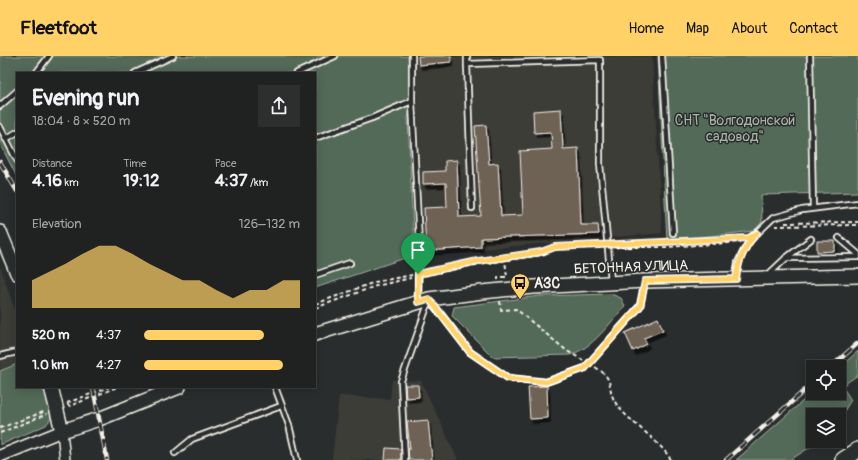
<!DOCTYPE html>
<meta charset="utf-8">
<style>
body{margin:0;font-family:Pangolin,sans-serif;background:#2d2f2f;color:#f1f3f6;height:100vh;display:flex;flex-direction:column;font-size:15px;white-space:nowrap}
*{box-sizing:border-box;margin:0}
p{font-size:13px;color:#a2a4a5}
.icon{flex:none;width:22px;height:22px;fill:none;stroke:currentColor;stroke-width:2;stroke-linecap:round;stroke-linejoin:round}
.map{position:relative;flex:1;overflow:hidden}
.sheet{position:absolute;left:16px;top:16px;width:300px;height:316px;display:flex;flex-direction:column;background:#202222;border-radius:0px;box-shadow:0 2px 10px #0003,0 0 0 1px #3d3f40}
.sheet>*{flex:none}
.tools{position:absolute;left:806px;top:304px;display:grid;gap:8px}
.tools a{display:grid;place-items:center;width:40px;height:40px;border-radius:0px;background:#202222;box-shadow:0 2px 10px #0003,0 0 0 1px #3d3f40;font-size:20px}
.pin{position:absolute;display:grid;place-items:center;width:34px;height:34px;color:#fff;margin:-41px -17px;border-radius:50% 50% 50% 0;rotate:-45deg;box-shadow:0 0 4px #0007}
.pin .icon{rotate:45deg}
.round{display:grid;place-items:center;flex:none;width:42px;height:42px;border-radius:0px;background:#2d2f2f}
.overview{display:flex;align-items:center;justify-content:space-between;height:68px;padding:0 16px}
h1{font-size:22px;font-weight:700;line-height:30px}
.figures{display:grid;grid-template-columns:repeat(3,1fr);gap:6px;height:68px;padding:4px 16px}
.figures div{display:grid;align-content:center}
.figures b{font-size:17px;font-weight:700}
.figures small{font-size:11px;font-weight:400}
.figures p{font-size:11px}
.chart{height:112px;padding:8px 16px}
.chart p{display:flex;justify-content:space-between}
.chart svg{width:100%;height:72px;margin-top:4px;fill:#ffd166;opacity:.7}
ul{padding:0 16px;list-style:none;font-size:13px}
li{display:grid;grid-template-columns:64px 48px 1fr;align-items:center;height:30px}
li i{height:10px;border-radius:5px;background:#ffd166}
header{display:flex;align-items:center;gap:24px;box-sizing:border-box;height:56px;padding:0 20px;background:#ffd166;color:#111}
header strong{font-size:19px}
nav{display:flex;gap:22px;margin-inline-start:auto;font-size:14px}
.map>svg:first-child{display:block}
.built{fill:#3e3d39}
.green{fill:#526b58;stroke:#a3aea0}
.building{fill:#6e6254;stroke:#f4f1e8;filter:url(#shadow)}
.lines{fill:none;stroke-linecap:round;stroke-linejoin:round}
.service-casing{stroke:#f4f1e8;stroke-width:8}
.minor-casing{stroke:#f4f1e8;stroke-width:12}
.tertiary-casing{stroke:#f4f1e8;stroke-width:14}
.secondary-casing{stroke:#f4f1e8;stroke-width:16}
.primary-casing{stroke:#f4f1e8;stroke-width:18}
.path{stroke:#f4f1e8;stroke-width:2;stroke-dasharray:4 3;stroke-linecap:butt}
.service{stroke:#2a2d2e;stroke-width:4.5}
.minor{stroke:#2a2d2e;stroke-width:9}
.tertiary{stroke:#2a2d2e;stroke-width:11}
.secondary{stroke:#2a2d2e;stroke-width:13}
.primary{stroke:#2a2d2e;stroke-width:15}
.rail-casing{stroke:#f4f1e8;stroke-width:4.5}
.rail{stroke:#2a2d2e;stroke-width:3;stroke-dasharray:9;stroke-linecap:butt}
.route-casing{stroke:#fff;stroke-width:8}
.route{stroke:#ffd166;stroke-width:5}
.labels{text-anchor:middle;dominant-baseline:central;stroke-width:3;stroke-linejoin:round;paint-order:stroke}
.park-label{font-size:14px;fill:#abb5a7;stroke:#2a2d2e}
.street-label{font-size:14px;fill:#f4f1e8;stroke:#2a2d2e}
.poi-label{font-size:14px;font-weight:bold;fill:#f4f1e8;stroke:#2a2d2e;text-anchor:start}
</style>
<header>
<strong>Fleetfoot</strong>
<nav><a>Home</a><a>Map</a><a>About</a><a>Contact</a></nav>
</header>
<div class="map">
<svg width="858" height="404" viewBox="0 0 858 404">
<defs>
<filter id="shadow"><feDropShadow dx="2.5" dy="4.5" stdDeviation="0" flood-color="#0009"/></filter>
</defs>
<rect width="100%" height="100%" fill="#2a2d2e"/>
<filter id="ink" filterUnits="userSpaceOnUse"><feTurbulence type="fractalNoise" baseFrequency=".025" numOctaves="2"/><feDisplacementMap in="SourceGraphic" scale="8" xChannelSelector="R" yChannelSelector="G"/><feConvolveMatrix kernelMatrix="1 2 1 2 8 2 1 2 1" color-interpolation-filters="sRGB"/></filter>
<g filter="url(#ink)">
<g class="built">
<path d="M415,0H652L662,177L424,198Z"/>
<path d="M0,210L17,261V308L0,315Z"/>
<path d="M392,324L421,325L458,404H332L339,340L390,343Z"/>
</g>
<g class="green">
<path d="M0,0H408L411,50L408,62L414,199L315,232V17H17V121L0,88Z"/>
<path d="M658,0H858V136L761,139L762,166L754,175L667,185Z"/>
<path d="M611,238L621,242L625,250C609,268 593,292 570,299L493,301L452,260L454,251L540,240Z"/>
<path d="M858,295V319L842,330L851,344L839,363V359H813V385H820L790,404H736L813,336V337H839V312Z"/>
<path d="M17,308V331H45L52,361L46,369L0,389V315Z"/>
</g>
<g class="building">
<path d="M418,0H451V6L419,9Z"/>
<path d="M561,53L563,93L578,92L581,169H598L599,178L481,182V191L426,195L424,152L447,151L446,127L423,128V116L445,115V105L457,104L459,161L481,160L475,70L486,69L489,108L498,107L501,160L523,159L520,95L552,93L551,76L534,77L533,55Z"/>
<path d="M817,185H835V195L817,196Z"/>
<path d="M658,262L663,274L644,282L647,288L633,295L625,277Z"/>
<path d="M405,329H418L419,341L406,342Z"/>
<path d="M547,330L548,362L530,363L528,331Z"/>
<path d="M428,364L432,404H409L408,393H410L407,366Z"/>
<path d="M386,392L401,393V404H385Z"/>
</g>
<g class="lines">
<defs>
<g id="service">
<path d="M412,0V45L419,187L418,245"/>
<path d="M467,0V8"/>
<path d="M662,0L673,177"/>
<path d="M810,0L813,152"/>
<path d="M36,17L49,0"/>
<path d="M135,17L173,0"/>
<path d="M297,17L335,0"/>
<path d="M0,50L17,35"/>
<path d="M0,71L17,104"/>
<path d="M315,82L372,62L412,45"/>
<path d="M6,83L17,76"/>
<path d="M472,152L467,8L600,4V108L611,225"/>
<path d="M839,182L858,198"/>
<path d="M786,202L858,201"/>
<path d="M315,219L350,207"/>
<path d="M768,219L786,202L811,183"/>
<path d="M736,222L738,206L749,185L773,162L802,154L858,147"/>
<path d="M430,244L470,296L508,322L546,326L585,312L640,250L645,225"/>
<path d="M0,300L17,296"/>
<path d="M275,331L289,369L297,404"/>
<path d="M175,397L192,383L281,350"/>
<path d="M405,404L401,325L429,245"/>
</g>
<path id="minor" d="M62,375L65,404"/>
<path id="tertiary" d="M0,400L62,375"/>
<g id="secondary">
<path d="M0,176L17,217"/>
<path d="M315,278L429,243L482,236L534,231L645,225L858,220"/>
<path d="M51,331L62,375L99,363L179,331"/>
</g>
<path id="primary" d="M843,404L858,394"/>
</defs>
<use href="#service" class="service-casing"/>
<use href="#minor" class="minor-casing"/>
<use href="#tertiary" class="tertiary-casing"/>
<use href="#secondary" class="secondary-casing"/>
<use href="#primary" class="primary-casing"/>
<g class="path">
<path d="M785,167L858,166"/>
<path d="M775,170L858,169"/>
<path d="M615,188L743,182"/>
<path d="M614,191H667L741,186"/>
<path d="M426,216L478,205L541,196L555,191L601,188"/>
<path d="M425,219L479,208L541,199L555,193L601,191"/>
<path d="M498,224V221H507L505,204"/>
<path d="M500,245L501,254L516,253L567,295L583,304"/>
<path d="M315,248L375,226L412,219"/>
<path d="M315,252L376,230L411,222"/>
<path d="M595,311C617,324 605,332 617,349C633,370 657,381 671,404"/>
<path d="M67,347L109,331"/>
<path d="M67,348L70,350L117,331"/>
<path d="M0,372L46,355"/>
<path d="M0,377L47,358"/>
</g>
<use href="#service" class="service"/>
<use href="#minor" class="minor"/>
<use href="#tertiary" class="tertiary"/>
<use href="#secondary" class="secondary"/>
<use href="#primary" class="primary"/>
<defs>
<g id="rail">
<path d="M0,106L17,135"/>
<path d="M831,311L858,287"/>
<path d="M93,331L107,404"/>
<path d="M726,404L813,327"/>
</g>
</defs>
<use href="#rail" class="rail-casing"/>
<use href="#rail" class="rail"/>
</g>
</g>
<g class="lines" filter="url(#ink)">
<defs>
<path id="route" d="M757,177C744,190 738,205 736,223L645,225L640,250L585,312L546,326L508,322L470,296L429,243L418,246V218L478,205L541,196L555,191L749,182Z"/>
</defs>
<use href="#route" class="route-casing"/>
<use href="#route" class="route"/>
</g>
<defs>
<symbol id="bus-pin" viewBox="-11 -11 22 30"><path d="M0 17L-7.5 6A9.5 9.5 0 1 1 7.5 6Z" fill="#ffd166" stroke="#2a2d2e"/><path d="M-5-6H5V4H4V6H2V4H-2V6H-4V4H-5ZM-3.5-4V0h7V-4ZM-3.5 1.2v1.5H-2V1.2ZM2 1.2v1.5H3.5V1.2Z" fill="#111"/></symbol>
</defs>
<g fill-rule="evenodd">
<use href="#bus-pin" x="509" y="216" width="22" height="30"/>
</g>
<g class="labels">
<g class="park-label">
<text x="735" y="64">СНТ "Волгодонской<tspan x="735" dy="16">садовод"</tspan></text>
</g>
<g class="street-label">
<text transform="translate(631 211) rotate(-2)">БЕТОННАЯ УЛИЦА</text>
</g>
<g class="poi-label">
<text x="534" y="227">АЗС</text>
</g>
</g>
</svg>
<div class="tools">
<a><svg class="icon" aria-label="locate" viewBox="0 0 24 24"><circle cx="12" cy="12" r="6"/><path d="M12 2v4M12 18v4M2 12h4M18 12h4"/></svg></a>
<a><svg class="icon" aria-label="layers" viewBox="0 0 24 24"><path d="M12 4l9 5-9 5-9-5zM3 14l9 5 9-5"/></svg></a>
</div>
<div class="pin" style="left:418px;top:218px;background:#1e9e55"><svg class="icon" aria-label="arrive" viewBox="0 0 24 24"><path d="M6 21V4h12l-3 4 3 4H6"/></svg></div>
<section class="sheet">
<div class="overview"><div><h1>Evening run</h1><p>18:04 · 8 × 520 m</p></div><a class="round"><svg class="icon" aria-label="share" viewBox="0 0 24 24"><path d="M12 15V3M7 8l5-5 5 5M5 13v7h14v-7"/></svg></a></div>
<div class="figures">
<div><p>Distance</p><b>4.16<small> km</small></b></div>
<div><p>Time</p><b>19:12</b></div>
<div><p>Pace</p><b>4:37<small> /km</small></b></div>
</div>
<div class="chart"><p><span>Elevation</span>126–132 m</p>
<svg viewBox="0 0 160 44" preserveAspectRatio="none"><path d="M0 44V27L10 22L20 17L30 11L40 6L50 6L60 11L70 17L80 22L90 27L100 27L110 33L120 38L130 33L140 33L150 27L160 27V44z"/></svg>
</div>
<ul>
<li><b>520 m</b>4:37<i style="width:77%"></i></li>
<li><b>1.0 km</b>4:27<i style="width:89%"></i></li>
</ul>
</section>
</div>
